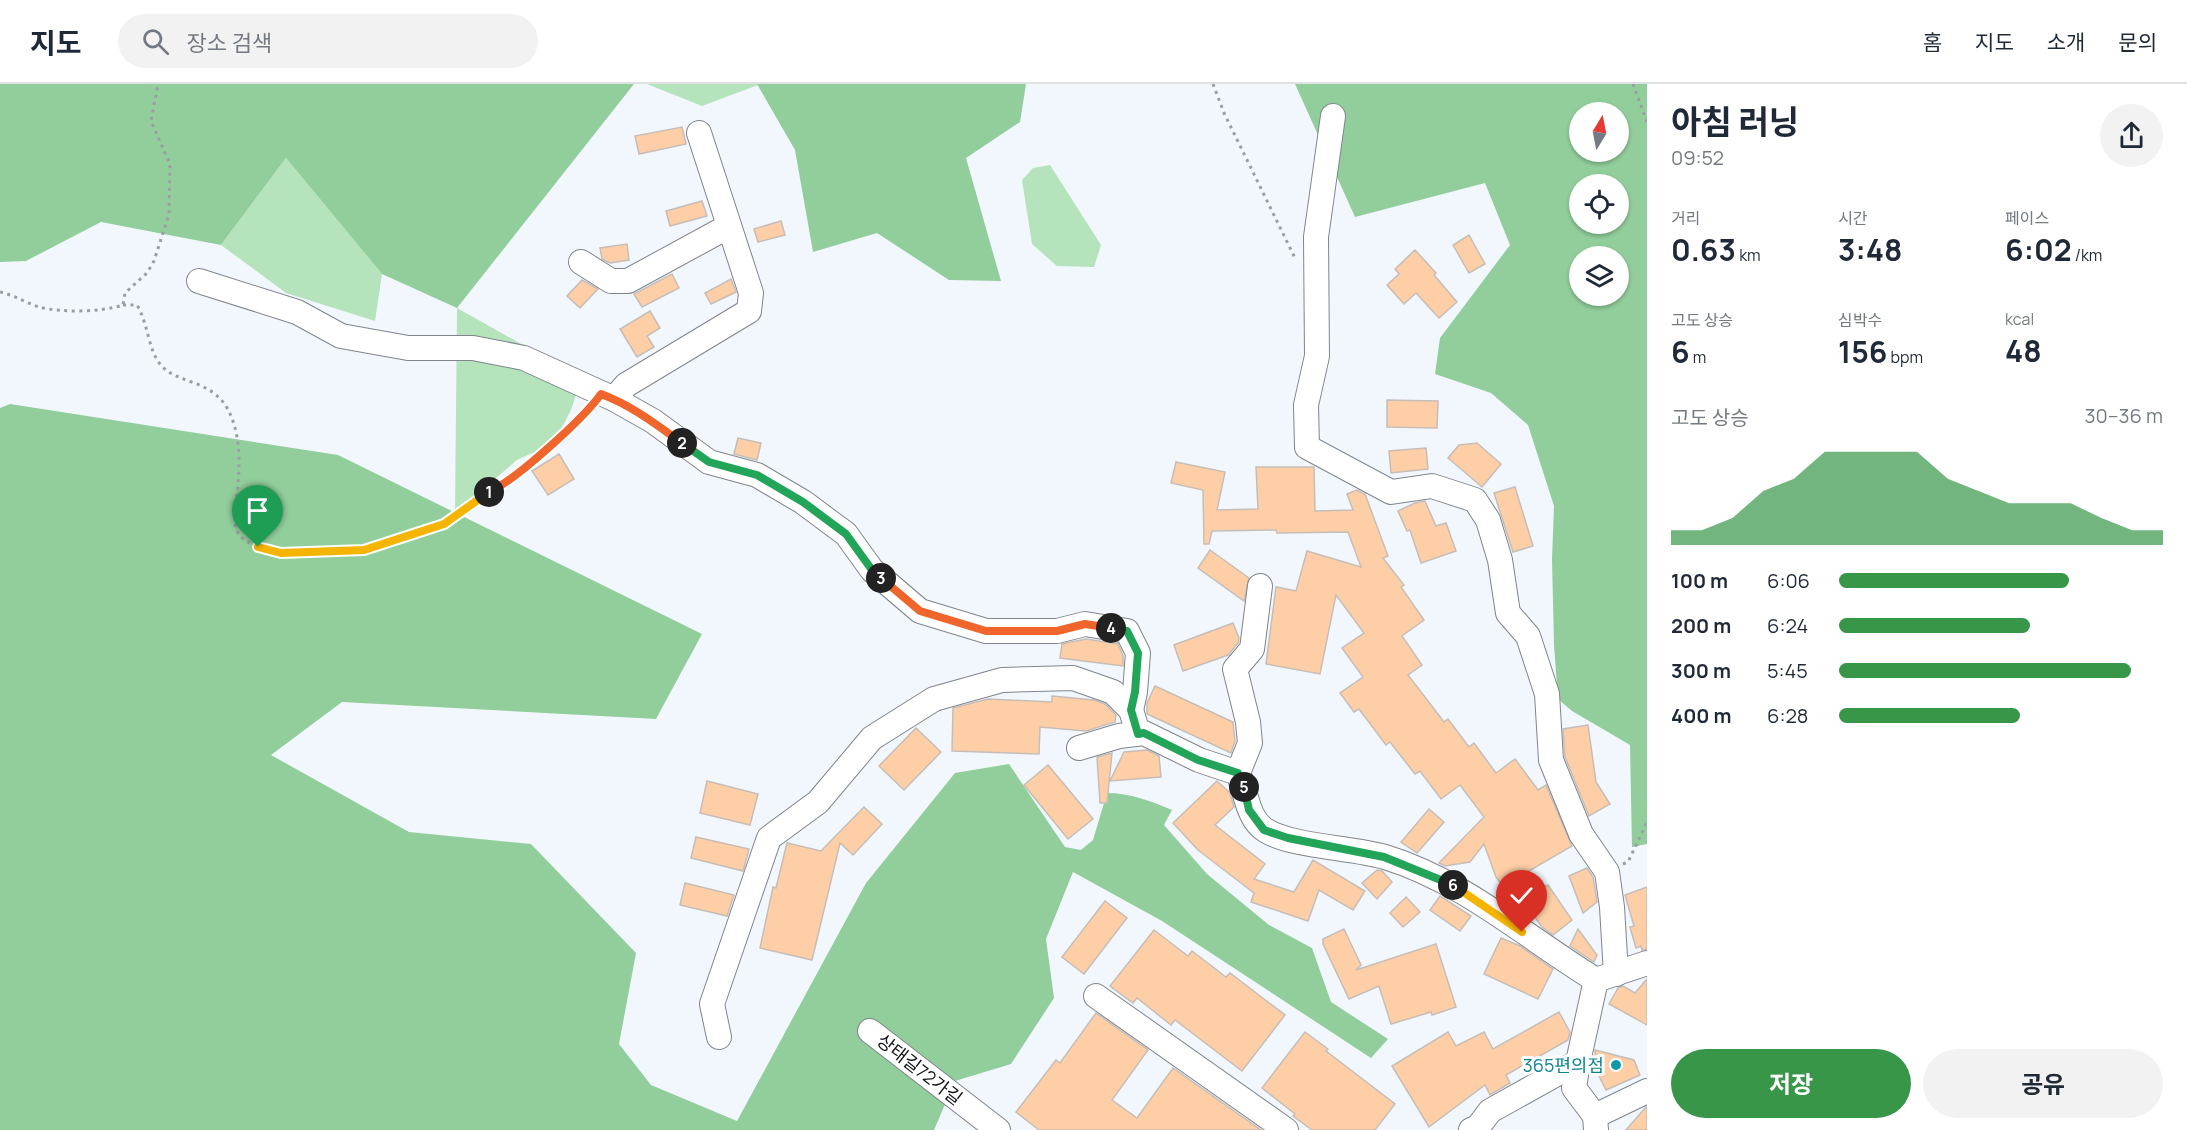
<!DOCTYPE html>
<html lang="ko">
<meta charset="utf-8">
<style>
body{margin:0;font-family:Manrope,"Noto Sans KR",sans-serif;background:#f2f2f3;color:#1f2937;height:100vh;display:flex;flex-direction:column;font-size:22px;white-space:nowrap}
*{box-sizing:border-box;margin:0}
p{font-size:20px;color:#747a83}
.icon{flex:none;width:33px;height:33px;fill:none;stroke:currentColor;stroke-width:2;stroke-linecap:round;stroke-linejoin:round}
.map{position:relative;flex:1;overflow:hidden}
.details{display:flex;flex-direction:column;background:#fff;width:540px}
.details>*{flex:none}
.needle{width:39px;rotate:10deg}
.buttons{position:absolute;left:1569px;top:18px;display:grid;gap:12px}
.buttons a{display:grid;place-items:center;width:60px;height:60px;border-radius:50%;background:#fff;box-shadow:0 2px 4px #0004;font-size:30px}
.pin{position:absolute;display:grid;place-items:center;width:51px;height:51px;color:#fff;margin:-62px -26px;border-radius:50% 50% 50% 0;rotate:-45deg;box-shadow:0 0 6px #0007}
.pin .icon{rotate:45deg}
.km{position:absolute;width:30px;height:30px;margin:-15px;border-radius:50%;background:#222;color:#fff;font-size:16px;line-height:30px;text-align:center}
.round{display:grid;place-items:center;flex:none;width:63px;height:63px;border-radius:32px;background:#f2f2f3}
.head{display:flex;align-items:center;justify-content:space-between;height:102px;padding:0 24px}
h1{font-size:33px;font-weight:700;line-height:45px}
.figures{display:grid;grid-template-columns:repeat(3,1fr);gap:9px;height:102px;padding:6px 24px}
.figures div{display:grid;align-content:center}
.figures b{font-size:30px;font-weight:700}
.figures small{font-size:16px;font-weight:400}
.figures p{font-size:16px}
.chart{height:168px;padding:12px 24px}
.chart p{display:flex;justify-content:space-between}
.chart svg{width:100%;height:108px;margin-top:6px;fill:#379648;opacity:.7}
.cta{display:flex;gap:12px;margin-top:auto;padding:12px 24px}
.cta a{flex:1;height:69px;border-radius:36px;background:#379648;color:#fff;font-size:24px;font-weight:700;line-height:69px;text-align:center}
.cta a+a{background:#f2f2f3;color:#1f2937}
ul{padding:0 24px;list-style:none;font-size:20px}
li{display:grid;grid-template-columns:96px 72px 1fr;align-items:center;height:45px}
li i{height:15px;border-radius:8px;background:#379648}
header{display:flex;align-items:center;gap:36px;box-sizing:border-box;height:84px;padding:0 30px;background:#fff;border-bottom:2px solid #e0e1e3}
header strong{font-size:28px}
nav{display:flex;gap:33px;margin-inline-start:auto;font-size:21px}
.search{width:420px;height:54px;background:#f2f2f3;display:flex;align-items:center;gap:15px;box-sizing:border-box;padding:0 21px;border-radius:33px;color:#747a83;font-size:22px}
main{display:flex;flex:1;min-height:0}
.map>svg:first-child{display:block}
.green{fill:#b5e3bc}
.forest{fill:#92ce9c;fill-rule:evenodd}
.building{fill:#fecfa7;stroke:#c6bdb7;stroke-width:1.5}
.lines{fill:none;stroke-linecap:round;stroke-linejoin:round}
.minor-casing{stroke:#7f858d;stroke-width:26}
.path{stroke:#9a9ea3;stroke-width:3;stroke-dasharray:3 4.5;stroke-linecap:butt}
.minor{stroke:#fff;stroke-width:24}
.split-1-casing{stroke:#fff;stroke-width:12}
.split-2-casing{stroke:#fff;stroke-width:12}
.split-3-casing{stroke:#fff;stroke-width:12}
.split-4-casing{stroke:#fff;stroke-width:12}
.split-5-casing{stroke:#fff;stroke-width:12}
.split-6-casing{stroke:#fff;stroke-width:12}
.split-7-casing{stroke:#fff;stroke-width:12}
.split-1{stroke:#f5b400;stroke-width:8}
.split-2{stroke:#f0652b;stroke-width:8}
.split-3{stroke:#22a559;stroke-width:8}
.split-4{stroke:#f0652b;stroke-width:8}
.split-5{stroke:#22a559;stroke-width:8}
.split-6{stroke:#22a559;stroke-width:8}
.split-7{stroke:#f5b400;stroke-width:8}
.culture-dot{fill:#0f9aa8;stroke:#fff;stroke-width:2}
.labels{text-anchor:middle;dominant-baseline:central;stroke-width:6;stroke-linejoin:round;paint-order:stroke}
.culture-label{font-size:18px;fill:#0d838f;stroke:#fff;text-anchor:end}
.street-label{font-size:18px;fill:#101215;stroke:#fff}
</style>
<header>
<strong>지도</strong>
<div class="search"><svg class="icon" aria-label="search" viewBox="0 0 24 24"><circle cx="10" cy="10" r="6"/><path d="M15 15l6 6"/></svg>장소 검색</div>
<nav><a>홈</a><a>지도</a><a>소개</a><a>문의</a></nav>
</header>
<main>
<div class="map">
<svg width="1647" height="1046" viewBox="0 0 1647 1046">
<rect width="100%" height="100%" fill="#f2f7fe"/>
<g class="green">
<path d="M647,0H757L758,1L702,22Z"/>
<path d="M286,74L382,190L375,237L286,209L221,161Z"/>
<path d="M1050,81L1101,161L1094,183L1057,182L1032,160L1022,96L1033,84Z"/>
<path d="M457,224L532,266L583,290L571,326L554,359L517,376L455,429Z"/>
</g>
<g class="forest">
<path d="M0,0H634L457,224L382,190L286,74L221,161L101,138L26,177L0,178Z"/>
<path d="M757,0H1026L1020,38L966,74L1001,197L949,196L877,149L813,168L795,66Z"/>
<path d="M1295,0H1647V760L1632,763L1630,661L1572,627L1558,615L1554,561L1552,475L1554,422L1528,341L1491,309L1435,290L1440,254L1510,161L1485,99L1355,133ZM1580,28H1618V68H1580ZM1580,100H1618V140H1580ZM1580,172H1618V212H1580Z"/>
<path d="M10,320L338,371L702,550L656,635L342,618L271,671L409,748L531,760L636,869L619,960L651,1001L737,1037L866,799L955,689L1009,680L1065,763L1081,766L1093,756L1107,709C1130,709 1151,717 1172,726L1164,741L1207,790L1269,841L1312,864L1331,918L1388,955L1371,974L1162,837L1073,788L1046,855L1054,914L1011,980L955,997L934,1046H0V324Z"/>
</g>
<g class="building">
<path d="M682,43L686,60L639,70L635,52Z"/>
<path d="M702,117L707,132L670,142L666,127Z"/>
<path d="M781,137L785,151L758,158L754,145Z"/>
<path d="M1469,151L1485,180L1469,189L1453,161Z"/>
<path d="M627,160L629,176L610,179L602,175L600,164Z"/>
<path d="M1415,166L1436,189L1434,191L1457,218L1439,234L1416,209L1404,220L1387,201L1399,190L1395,185Z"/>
<path d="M672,190L679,204L642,223L634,210Z"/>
<path d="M731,195L736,208L711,220L705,209Z"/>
<path d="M582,196L598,205L580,224L567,212Z"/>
<path d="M650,227L660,244L647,252L654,263L637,273L620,245Z"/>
<path d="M1387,316L1438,317L1437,344L1387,343Z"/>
<path d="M738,354L761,359L757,376L734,370Z"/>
<path d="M1477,359L1501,380L1482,403L1448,374L1459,361Z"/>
<path d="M1426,364L1428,385L1391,389L1389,367Z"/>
<path d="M559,370L574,395L548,411L532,387Z"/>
<path d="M1176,378L1225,388L1217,426L1258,425L1256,383H1314L1315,427L1353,426L1347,410L1357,406L1365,410L1388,472L1383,474L1404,501L1401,503L1424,536L1402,552L1422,581L1408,591L1444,638L1448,635L1469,663L1474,659L1496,689L1515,675L1538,706L1546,701L1572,762L1503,802L1496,793L1484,760L1470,778L1445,782L1439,779L1484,733L1460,701L1441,715L1420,687L1415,690L1390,658L1386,661L1359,625L1354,628L1340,609L1363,593L1342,564L1364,549L1336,511L1320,590L1266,580L1276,503L1296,507L1307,467L1361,483L1348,448L1277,449L1276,446L1212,447L1209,460H1204L1203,406L1171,399Z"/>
<path d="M1515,403L1533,462L1513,468L1494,409Z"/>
<path d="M1425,417L1436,442L1446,439L1456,467L1421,479L1410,446L1407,447L1398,427L1415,419Z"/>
<path d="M1210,466L1249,494L1244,517L1198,484Z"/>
<path d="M1233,539L1239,554L1238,559L1228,571L1183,587L1174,561Z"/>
<path d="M1086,555L1118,560L1123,572V582L1060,574L1062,560Z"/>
<path d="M1155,602L1233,638L1235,657L1231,669L1147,630V619Z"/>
<path d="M1052,612L1094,616L1105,620L1116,631L1115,638L1086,647L1040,643L1039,670L952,667L953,624L988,615L1052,618Z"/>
<path d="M1588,641L1596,698L1610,720L1589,732L1565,673L1563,645Z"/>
<path d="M916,644L941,668L904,706L879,682Z"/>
<path d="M1147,666L1159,672L1161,693L1110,697L1124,668Z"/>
<path d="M1112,669L1107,719H1100L1097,673Z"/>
<path d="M1048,681L1093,735L1068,755L1024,701Z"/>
<path d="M707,697L758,710L750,741L700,729Z"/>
<path d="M1217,697L1230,709L1234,723L1215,741L1265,780L1254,795L1294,808L1313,776L1365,807L1353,826L1319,806L1308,837L1251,818L1254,809L1198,766L1173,739Z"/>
<path d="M864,723L882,740L853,771L840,759L812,876L760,864L773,803L776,804L787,759L821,767Z"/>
<path d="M1429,725L1444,738L1417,769L1401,758Z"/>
<path d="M696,753L749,765L743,787L691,774Z"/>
<path d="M1587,784L1593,793L1597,818L1583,829L1569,792Z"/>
<path d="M1377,786L1382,787L1392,798L1377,815L1362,799Z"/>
<path d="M685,799L734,811L727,832L680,821Z"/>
<path d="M1548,801L1572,836L1553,851L1542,843L1531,828L1525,831L1522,829L1513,817Z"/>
<path d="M1647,803V865L1642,866L1641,862L1636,864L1630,843L1634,842L1625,811Z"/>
<path d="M1440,812L1471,832L1460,847L1430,826Z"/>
<path d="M1406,813L1420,828L1403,843L1390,829Z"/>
<path d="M1105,817L1127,834L1084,890L1062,873Z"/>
<path d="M1344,845L1361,881L1356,886L1436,860L1456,923L1432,931L1431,928L1391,940L1379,902L1349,915L1323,860V855Z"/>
<path d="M1578,845L1597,871L1594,878L1570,862Z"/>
<path d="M1154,846L1188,872L1192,867L1226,893L1230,889L1285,931L1242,987L1175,936L1171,941L1137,914L1133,919L1110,902Z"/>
<path d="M1501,854L1520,862L1553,885L1538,915L1484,890Z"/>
<path d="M1647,895V941L1609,920L1618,904L1623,902L1635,909Z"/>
<path d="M1559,928L1570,948L1568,956L1506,991L1510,999L1490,1011L1485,1001L1429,1043L1392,982L1448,948L1456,962L1484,948L1493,965Z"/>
<path d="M1096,929L1148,966L1112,1016L1137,1034L1173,984L1261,1046H1039L1016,1028L1056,976L1060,979Z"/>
<path d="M1305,948L1328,965L1326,967L1395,1020L1375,1046H1312L1293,1032L1295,1030L1262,1004Z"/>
<path d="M1595,966L1634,976L1640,991L1606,1006L1596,986Z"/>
<path d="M1647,1023V1046H1626L1646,1023Z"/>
</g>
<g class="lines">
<defs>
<g id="minor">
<path d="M1333,32L1316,153L1317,272L1306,321L1307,363L1391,408L1432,402L1475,416L1488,436L1500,476L1508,529L1528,552L1547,610L1551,676L1581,750L1607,788L1612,823L1616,890"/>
<path d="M581,178L611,197H628L729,142"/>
<path d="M199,197L297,228L341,252L408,264H473L524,274L614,315L653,337L709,378L757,391L803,418L846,450L872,486L920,527L986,547H1057L1085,540L1127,547L1138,569L1135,608L1131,626"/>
<path d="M614,315L626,301L749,227L751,209L699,49"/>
<path d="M1260,502L1252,565L1235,585L1248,638L1250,659L1238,689C1246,707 1247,734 1265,746C1292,763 1352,763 1385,773C1464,797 1527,854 1596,896"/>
<path d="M1079,664L1119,652L1144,649L1199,676L1238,689"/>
<path d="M1096,912L1286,1046"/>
<path d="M870,947L998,1046"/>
<path d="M719,953L712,920L769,754L818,718L872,654L934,615L1002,596L1073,594L1113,608L1131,626L1138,649"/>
<path d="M1595,1032L1574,1004L1578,978L1596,896L1647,879"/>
<path d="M1471,1046L1478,1043L1490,1027L1578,978"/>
<path d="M1596,1046L1595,1032L1647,1007"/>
</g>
</defs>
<use href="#minor" class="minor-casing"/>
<g class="path">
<path d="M1213,0L1224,29L1295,174"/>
<path d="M1633,0L1647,38"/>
<path d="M0,208C14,211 26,219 39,223C61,229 102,228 123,221L125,209L147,189L154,177L169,130L170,80L151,37L158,0"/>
<path d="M123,221H137C148,239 148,265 160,280C177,302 215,293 231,332C241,356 240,384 237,409C236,420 233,434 236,445C246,476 341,471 366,465C391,460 420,451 444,440C463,431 476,414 497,405L589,326"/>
<path d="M1623,780L1628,778L1647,738"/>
</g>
<use href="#minor" class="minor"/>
</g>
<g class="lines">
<defs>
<path id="split-1" d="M258,463L281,469L364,466L444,440L489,408"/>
<path id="split-2" d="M489,408C516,396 584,334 601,310C631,321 657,341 682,359"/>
<path id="split-3" d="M682,359L709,378L757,391L803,418L846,450L872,486L881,494"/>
<path id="split-4" d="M881,494L920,527L986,547H1057L1085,540L1111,544"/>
<path id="split-5" d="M1111,544L1127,547L1138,569L1135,608L1131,626L1138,650L1144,649L1198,676L1238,689L1244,703"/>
<path id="split-6" d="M1244,703L1249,726L1264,746L1288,754L1384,773L1453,801"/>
<path id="split-7" d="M1453,801L1522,848"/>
</defs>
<use href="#split-1" class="split-1-casing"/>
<use href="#split-2" class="split-2-casing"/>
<use href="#split-3" class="split-3-casing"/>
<use href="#split-4" class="split-4-casing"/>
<use href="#split-5" class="split-5-casing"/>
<use href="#split-6" class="split-6-casing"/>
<use href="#split-7" class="split-7-casing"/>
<use href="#split-1" class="split-1"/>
<use href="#split-2" class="split-2"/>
<use href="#split-3" class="split-3"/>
<use href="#split-4" class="split-4"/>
<use href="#split-5" class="split-5"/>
<use href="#split-6" class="split-6"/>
<use href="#split-7" class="split-7"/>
</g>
<circle class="culture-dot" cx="1616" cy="981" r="6"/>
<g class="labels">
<g class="culture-label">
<text x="1604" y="981">365편의점</text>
</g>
<g class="street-label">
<text transform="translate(920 985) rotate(38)">상태길72가길</text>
</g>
</g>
</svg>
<div class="buttons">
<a><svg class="needle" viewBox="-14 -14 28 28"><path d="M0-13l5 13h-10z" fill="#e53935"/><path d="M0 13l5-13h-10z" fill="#747a83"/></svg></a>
<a><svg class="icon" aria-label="locate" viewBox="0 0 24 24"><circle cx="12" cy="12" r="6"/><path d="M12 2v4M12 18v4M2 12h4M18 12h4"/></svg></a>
<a><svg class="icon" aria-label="layers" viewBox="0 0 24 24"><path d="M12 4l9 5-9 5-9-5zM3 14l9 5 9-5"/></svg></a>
</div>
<div class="pin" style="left:258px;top:463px;background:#1e9e55"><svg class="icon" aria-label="arrive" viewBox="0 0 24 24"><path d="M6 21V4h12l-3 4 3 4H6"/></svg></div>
<div class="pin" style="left:1522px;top:848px;background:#d93025"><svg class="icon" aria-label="check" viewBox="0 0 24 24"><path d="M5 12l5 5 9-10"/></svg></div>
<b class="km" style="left:489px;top:408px">1</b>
<b class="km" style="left:682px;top:359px">2</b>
<b class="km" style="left:881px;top:494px">3</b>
<b class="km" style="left:1111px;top:544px">4</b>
<b class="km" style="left:1244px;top:703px">5</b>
<b class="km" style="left:1453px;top:801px">6</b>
</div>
<section class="details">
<div class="head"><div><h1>아침 러닝</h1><p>09:52</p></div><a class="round"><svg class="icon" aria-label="share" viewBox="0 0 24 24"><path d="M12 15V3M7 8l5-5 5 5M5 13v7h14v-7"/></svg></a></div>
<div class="figures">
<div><p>거리</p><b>0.63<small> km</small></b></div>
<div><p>시간</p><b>3:48</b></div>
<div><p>페이스</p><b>6:02<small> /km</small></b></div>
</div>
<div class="figures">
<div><p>고도 상승</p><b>6<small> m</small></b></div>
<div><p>심박수</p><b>156<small> bpm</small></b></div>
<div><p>kcal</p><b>48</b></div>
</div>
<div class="chart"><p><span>고도 상승</span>30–36 m</p>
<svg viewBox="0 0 160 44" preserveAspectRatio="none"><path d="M0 44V38L10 38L20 33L30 22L40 17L50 6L60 6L70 6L80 6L90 17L100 22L110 27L120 27L130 27L140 33L150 38L160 38V44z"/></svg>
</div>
<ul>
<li><b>100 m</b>6:06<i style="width:71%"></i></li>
<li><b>200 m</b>6:24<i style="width:59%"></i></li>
<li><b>300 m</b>5:45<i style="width:90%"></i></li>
<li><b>400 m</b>6:28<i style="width:56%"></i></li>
</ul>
<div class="cta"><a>저장</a><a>공유</a></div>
</section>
</main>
